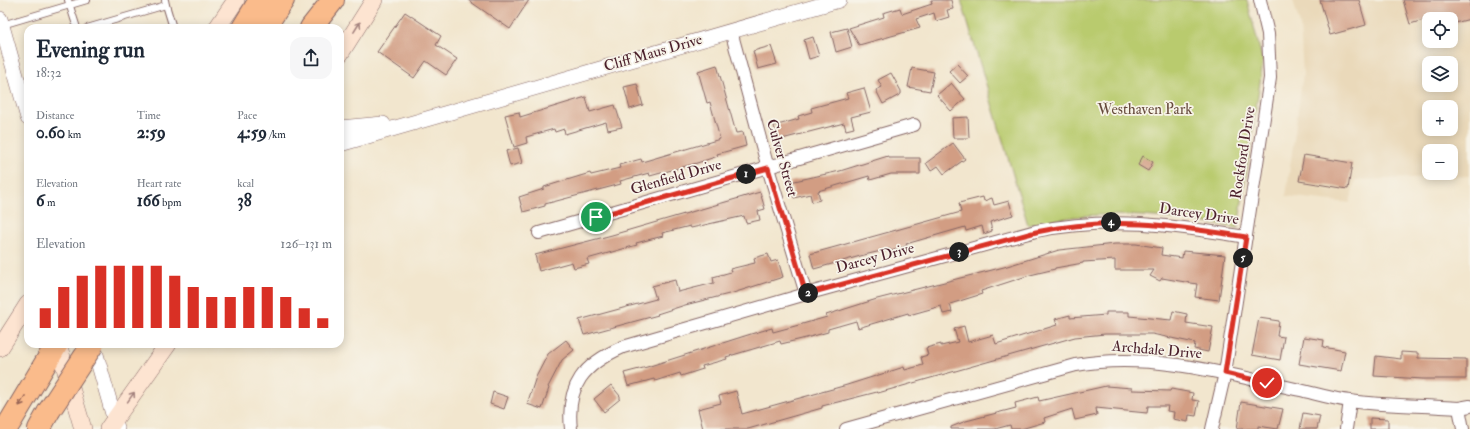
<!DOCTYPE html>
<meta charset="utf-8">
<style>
body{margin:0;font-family:"IM FELL Double Pica",serif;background:#f6f6f7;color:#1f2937;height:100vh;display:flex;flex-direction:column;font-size:15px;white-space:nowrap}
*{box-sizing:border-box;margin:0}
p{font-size:13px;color:#747a83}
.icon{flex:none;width:22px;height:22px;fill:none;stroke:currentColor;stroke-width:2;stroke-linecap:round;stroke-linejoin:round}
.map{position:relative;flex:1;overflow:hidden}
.panel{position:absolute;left:24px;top:24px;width:320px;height:324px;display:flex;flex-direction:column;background:#fff;border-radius:12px;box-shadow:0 2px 10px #0003}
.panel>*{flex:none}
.fabs{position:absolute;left:1422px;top:12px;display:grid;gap:8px}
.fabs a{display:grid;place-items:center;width:36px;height:36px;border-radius:8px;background:#fff;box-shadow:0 2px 10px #0003;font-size:20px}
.pin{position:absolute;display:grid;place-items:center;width:34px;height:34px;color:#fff;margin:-17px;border:2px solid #fff;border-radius:50%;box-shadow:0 1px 4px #0007}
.km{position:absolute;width:20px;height:20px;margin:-10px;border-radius:50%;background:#222;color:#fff;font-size:11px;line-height:20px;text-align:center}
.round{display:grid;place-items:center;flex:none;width:42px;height:42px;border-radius:12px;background:#f6f6f7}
.summary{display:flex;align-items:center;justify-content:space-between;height:68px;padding:0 12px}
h1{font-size:22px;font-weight:800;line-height:30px}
.stats{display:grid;grid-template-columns:repeat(3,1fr);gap:6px;height:68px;padding:4px 12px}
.stats div{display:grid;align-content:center}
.stats b{font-size:17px;font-weight:800}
.stats small{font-size:11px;font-weight:400}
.stats p{font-size:11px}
.chart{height:112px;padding:8px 12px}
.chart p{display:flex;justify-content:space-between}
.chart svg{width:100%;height:72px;margin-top:4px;stroke:#d93025;stroke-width:6}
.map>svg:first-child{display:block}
.built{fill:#ead9ba;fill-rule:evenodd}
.green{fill:#b9cb6e;stroke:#82754c}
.building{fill:#d29d83}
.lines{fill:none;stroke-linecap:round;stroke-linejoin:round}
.service-casing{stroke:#856564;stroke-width:8}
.minor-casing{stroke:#856564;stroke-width:14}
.tertiary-casing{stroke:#856564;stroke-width:16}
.secondary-casing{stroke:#856564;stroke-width:18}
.motorway-casing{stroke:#856564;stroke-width:24}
.service{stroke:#fff;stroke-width:6}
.minor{stroke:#fff;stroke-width:12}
.tertiary{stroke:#fff;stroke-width:15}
.secondary{stroke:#fde4d1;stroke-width:17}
.motorway{stroke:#fabb8b;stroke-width:22}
.motorway-bridge-casing{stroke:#856564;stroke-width:24;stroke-linecap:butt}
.motorway-bridge{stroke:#fabb8b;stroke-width:22}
.oneway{stroke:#a4827e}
.oneway2{stroke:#996556}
.route-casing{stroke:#fff;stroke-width:8}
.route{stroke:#d93025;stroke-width:5}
.labels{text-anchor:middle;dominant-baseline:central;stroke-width:3.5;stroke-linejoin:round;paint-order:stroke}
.street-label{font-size:15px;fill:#4a1f2b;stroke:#f7f3e8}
.park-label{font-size:15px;fill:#664a3c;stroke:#f7f3e8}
</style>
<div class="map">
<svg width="1470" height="429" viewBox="0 0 1470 429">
<rect width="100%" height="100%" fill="#f7f3e8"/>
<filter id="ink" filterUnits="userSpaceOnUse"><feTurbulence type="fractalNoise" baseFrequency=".025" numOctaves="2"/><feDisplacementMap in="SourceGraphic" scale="8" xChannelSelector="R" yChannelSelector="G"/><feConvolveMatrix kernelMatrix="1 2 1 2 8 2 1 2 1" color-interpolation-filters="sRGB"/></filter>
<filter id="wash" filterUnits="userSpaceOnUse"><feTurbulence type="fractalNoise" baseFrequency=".012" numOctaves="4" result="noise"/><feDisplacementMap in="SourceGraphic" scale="16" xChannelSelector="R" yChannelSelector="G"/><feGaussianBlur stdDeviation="0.9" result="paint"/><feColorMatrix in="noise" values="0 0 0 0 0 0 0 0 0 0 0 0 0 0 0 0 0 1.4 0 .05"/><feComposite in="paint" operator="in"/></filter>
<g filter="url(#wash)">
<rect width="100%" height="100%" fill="#f2e6ce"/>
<path class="built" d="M1293,0H1470V176L1355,180L1350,203L1286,196L1303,74L1300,25ZM1429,19H1451V41H1429ZM1429,63H1451V85H1429ZM1429,107H1451V129H1429ZM1429,151H1451V173H1429Z"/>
<path class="green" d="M961,0H1247L1263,62L1238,228C1196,221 1153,215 1110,215C1083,214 1055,220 1028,225Z"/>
<g id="blocks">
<g class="building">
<path d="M468,0H529L510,29Z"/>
<path d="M931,0H951L953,9L947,10L949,17L936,21L934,13L916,19L920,28L859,45L849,28L884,17L883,13L900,8L902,14L932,4Z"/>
<path d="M1320,0H1359L1366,25L1330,35Z"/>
<path d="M1403,0H1470V19L1451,24V19H1427L1410,24Z"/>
<path d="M405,12L441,36L436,45L457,59L446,75L426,61L414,78L377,52Z"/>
<path d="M847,28L852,47L836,52L831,32Z"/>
<path d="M813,37L819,56L809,59L804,40Z"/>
<path d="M771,46L777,64L758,69L753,51Z"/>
<path d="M957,64L968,76L960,83L949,71Z"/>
<path d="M717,65L736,133L743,132L746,146L717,154L718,156L697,163L650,176L649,173L620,181L621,184L545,204V206L523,212L519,197L544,189V187L590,173L591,175L620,168L619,165L641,159L642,162L720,139L710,102L707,103L698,71Z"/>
<path d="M912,68L934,72L930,91L908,87Z"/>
<path d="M891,73L901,91V94L883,104L876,90L882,87L878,80Z"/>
<path d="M951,83L965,99L951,111L937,95Z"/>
<path d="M637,84L643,105L630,109L624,87Z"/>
<path d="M864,88L871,112L851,117L854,128L846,130L844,123L778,140L774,126L799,119L798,116L812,112L811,108L848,98L846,93Z"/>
<path d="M586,97L590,112L615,105L622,127L608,130L606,122L565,134L564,129L555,132L554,129L526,137L527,143L514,147L505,115L519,112L520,117Z"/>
<path d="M968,117L969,138H953L952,118Z"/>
<path d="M953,143L965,159L944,174L938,166L931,171L926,163Z"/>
<path d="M518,148L522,163L510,166L506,151Z"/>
<path d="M1304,155L1352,163L1348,189L1299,181Z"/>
<path d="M888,156L889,158H920V174H891L870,180L869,176L818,191L820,200L812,202L810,194L794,198L790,182L840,171Z"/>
<path d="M1143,156L1153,162L1148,171L1138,165Z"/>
<path d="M760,192L765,209L758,211L760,220L746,223L744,216L691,228L690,226L662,233L663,236L636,243L637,245L587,259L589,264L574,268L572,262L539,271L535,255L612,235Z"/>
<path d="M983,197L984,201L992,198L994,205L1009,201L1013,215L990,222L992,231L984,234L982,226L966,231L965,227L906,244L907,246L891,251L890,249L864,255L814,269L810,254L961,212L959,203Z"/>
<path d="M1115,244H1136L1162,248L1161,255L1182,258L1183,251L1225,255L1219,300L1195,297L1197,284L1162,278L1160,281L1150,276L1154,270H1115V260L1083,262V263L1055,268V269L1030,275L981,291L982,294L950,304L952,312L943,314L941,306L909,315L908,313L858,328L856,321L828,329V332L806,338L781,344L780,341L726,357L727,359L702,366L703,369L681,376L680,373L655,381L654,379L628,386L624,373L647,367L751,334L772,328L773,332L799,325L827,317L826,315L877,299L1004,267L1059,250Z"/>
<path d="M768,254L771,262L778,260L783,277L733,293L685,305L657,314L658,315L584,335L579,320L656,299L652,286L675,280L678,292L714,283L713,277L731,272L730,269L755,263L754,258Z"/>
<path d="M1173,311L1187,314L1186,323L1213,327L1208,352L1194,349L1195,343L1152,334H1105L1075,337L878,393L877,392L822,406V408L748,429H703L698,409L721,403L719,396L736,391L742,414L847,385L904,367L905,370L923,365L921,357L928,355L926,348L941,344V346L958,342L954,329L964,326L968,342L993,335L996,344L1057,325L1055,319L1070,315V318L1106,315V312H1129V316L1171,320Z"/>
<path d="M1259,318L1279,321L1277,336L1284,337L1280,360L1252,355Z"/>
<path d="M1304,337L1324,340L1323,347L1345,351L1341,371L1299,364Z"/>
<path d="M566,340L574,350L562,360L548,387L549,388L542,409L527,404L536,377L548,354Z"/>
<path d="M1401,352L1418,353V358L1466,359V379H1423L1374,376L1376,356L1401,359Z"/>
<path d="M611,385L620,396V399L604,412L594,399Z"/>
<path d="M1106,386L1132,388V390L1170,391L1171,389L1193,393L1192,400L1199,401L1196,416L1189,415L1188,422L1173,419L1174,412L1167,411L1168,406H1148L1147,413L1096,408L1097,415L1075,420L1072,409L1044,418L1045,422L1021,429H1011L1010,425L995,429H951V427L966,421L1016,408L1015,403L1038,397L1039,401Z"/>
<path d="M493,392L508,397L504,409L490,404Z"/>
<path d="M1241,402L1283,409L1278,429L1258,426V429H1237Z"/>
<path d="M1303,413L1320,416L1317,429H1300Z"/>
<path d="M1370,418L1388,419V429H1370Z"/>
</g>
</g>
</g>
<g filter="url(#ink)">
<use href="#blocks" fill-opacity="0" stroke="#856564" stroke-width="1"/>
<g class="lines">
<defs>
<g id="service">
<path d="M68,0L77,28"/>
<path d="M166,5L173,28"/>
<path d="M2,25L87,0"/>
<path d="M87,28L166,5L165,0"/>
</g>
<g id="minor">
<path d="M731,31L768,168L806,294"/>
<path d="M539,233L914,125"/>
<path d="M1459,408L1463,429"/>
<path d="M571,429C566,385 584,364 623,347L806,294L1036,231C1111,216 1171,225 1246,237"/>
<path d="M846,429L1076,365C1150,352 1227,374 1300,390C1317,394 1333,399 1350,401C1386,406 1423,405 1459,408L1470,406"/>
<path d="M1212,429L1225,373L1270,78L1268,34L1260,0"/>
<path d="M1346,429L1350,401"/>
</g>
<g id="tertiary">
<path d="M0,19L28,118"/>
<path d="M340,128L383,124"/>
<path d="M340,144L839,0"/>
<path d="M93,344L117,428"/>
</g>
<g id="secondary">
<path d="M217,28L236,0"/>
<path d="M340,54L374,0"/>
<path d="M58,344L83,429"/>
<path d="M0,348L28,304"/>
<path d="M108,429L168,344"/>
</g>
<g id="motorway">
<path d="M243,28L260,0"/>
<path d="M264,28L283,0"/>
<path d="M311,28L333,0"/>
<path d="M6,429L57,344"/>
<path d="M39,429L49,411"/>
</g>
</defs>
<use href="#service" class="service-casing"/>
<use href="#minor" class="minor-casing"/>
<use href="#tertiary" class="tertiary-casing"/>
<use href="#secondary" class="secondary-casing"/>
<use href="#motorway" class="motorway-casing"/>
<use href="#service" class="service"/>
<use href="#minor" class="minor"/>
<use href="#tertiary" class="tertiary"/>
<use href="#secondary" class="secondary"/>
<use href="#motorway" class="motorway"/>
<defs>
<path id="motorway-bridge" d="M49,411L93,344"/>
</defs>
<use href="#motorway-bridge" class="motorway-bridge-casing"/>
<use href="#motorway-bridge" class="motorway-bridge"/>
</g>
<defs><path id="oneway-shaft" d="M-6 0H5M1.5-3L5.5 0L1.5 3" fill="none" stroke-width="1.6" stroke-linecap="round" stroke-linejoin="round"/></defs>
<g class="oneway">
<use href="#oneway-shaft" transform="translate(357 27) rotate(-58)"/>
<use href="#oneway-shaft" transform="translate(131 397) rotate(-55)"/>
</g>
<use class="oneway2" href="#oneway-shaft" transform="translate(22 401) rotate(120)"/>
</g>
<g class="lines" filter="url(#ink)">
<defs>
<path id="route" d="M596,217L768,168L806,294L1036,232C1111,216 1171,225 1246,237L1225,373L1267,383"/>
</defs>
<use href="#route" class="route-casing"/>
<use href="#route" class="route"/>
</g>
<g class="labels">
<g class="street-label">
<text transform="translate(653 53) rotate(-16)">Cliff Maus Drive</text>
<text transform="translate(1243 153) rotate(-81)">Rockford Drive</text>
<text transform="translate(782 158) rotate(74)">Culver Street</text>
<text transform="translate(676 177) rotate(-16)">Glenfield Drive</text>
<text transform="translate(1199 214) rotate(8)">Darcey Drive</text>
<text transform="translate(875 258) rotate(-15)">Darcey Drive</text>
<text transform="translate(1157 350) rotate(5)">Archdale Drive</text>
</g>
<g class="park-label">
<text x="1145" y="109">Westhaven Park</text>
</g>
</g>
</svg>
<div class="fabs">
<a><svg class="icon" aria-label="locate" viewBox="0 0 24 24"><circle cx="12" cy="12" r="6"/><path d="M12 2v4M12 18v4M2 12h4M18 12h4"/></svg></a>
<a><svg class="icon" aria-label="layers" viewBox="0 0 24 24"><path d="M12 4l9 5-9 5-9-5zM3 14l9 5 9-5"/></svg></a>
<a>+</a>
<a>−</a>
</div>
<div class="pin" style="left:596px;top:217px;background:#1e9e55"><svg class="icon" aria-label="arrive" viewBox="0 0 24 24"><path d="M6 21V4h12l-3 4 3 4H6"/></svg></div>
<div class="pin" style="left:1267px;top:383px;background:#d93025"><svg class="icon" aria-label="check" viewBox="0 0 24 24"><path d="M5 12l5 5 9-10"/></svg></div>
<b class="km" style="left:746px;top:174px">1</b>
<b class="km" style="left:808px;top:293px">2</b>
<b class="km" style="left:959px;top:252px">3</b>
<b class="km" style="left:1111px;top:222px">4</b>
<b class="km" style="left:1243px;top:258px">5</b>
<section class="panel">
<div class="summary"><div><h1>Evening run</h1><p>18:32</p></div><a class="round"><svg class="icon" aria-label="share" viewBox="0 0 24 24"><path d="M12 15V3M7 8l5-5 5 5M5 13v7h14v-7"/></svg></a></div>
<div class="stats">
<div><p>Distance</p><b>0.60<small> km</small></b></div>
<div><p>Time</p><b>2:59</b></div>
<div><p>Pace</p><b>4:59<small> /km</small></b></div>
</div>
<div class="stats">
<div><p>Elevation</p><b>6<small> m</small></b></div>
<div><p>Heart rate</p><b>166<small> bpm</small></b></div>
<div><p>kcal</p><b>38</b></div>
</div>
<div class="chart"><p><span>Elevation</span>126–131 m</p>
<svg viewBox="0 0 160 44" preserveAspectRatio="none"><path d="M5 44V32M15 44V19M25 44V12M35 44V6M45 44V6M55 44V6M65 44V6M75 44V12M85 44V19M95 44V25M105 44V25M115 44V19M125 44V19M135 44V25M145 44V32M155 44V38"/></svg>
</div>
</section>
</div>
